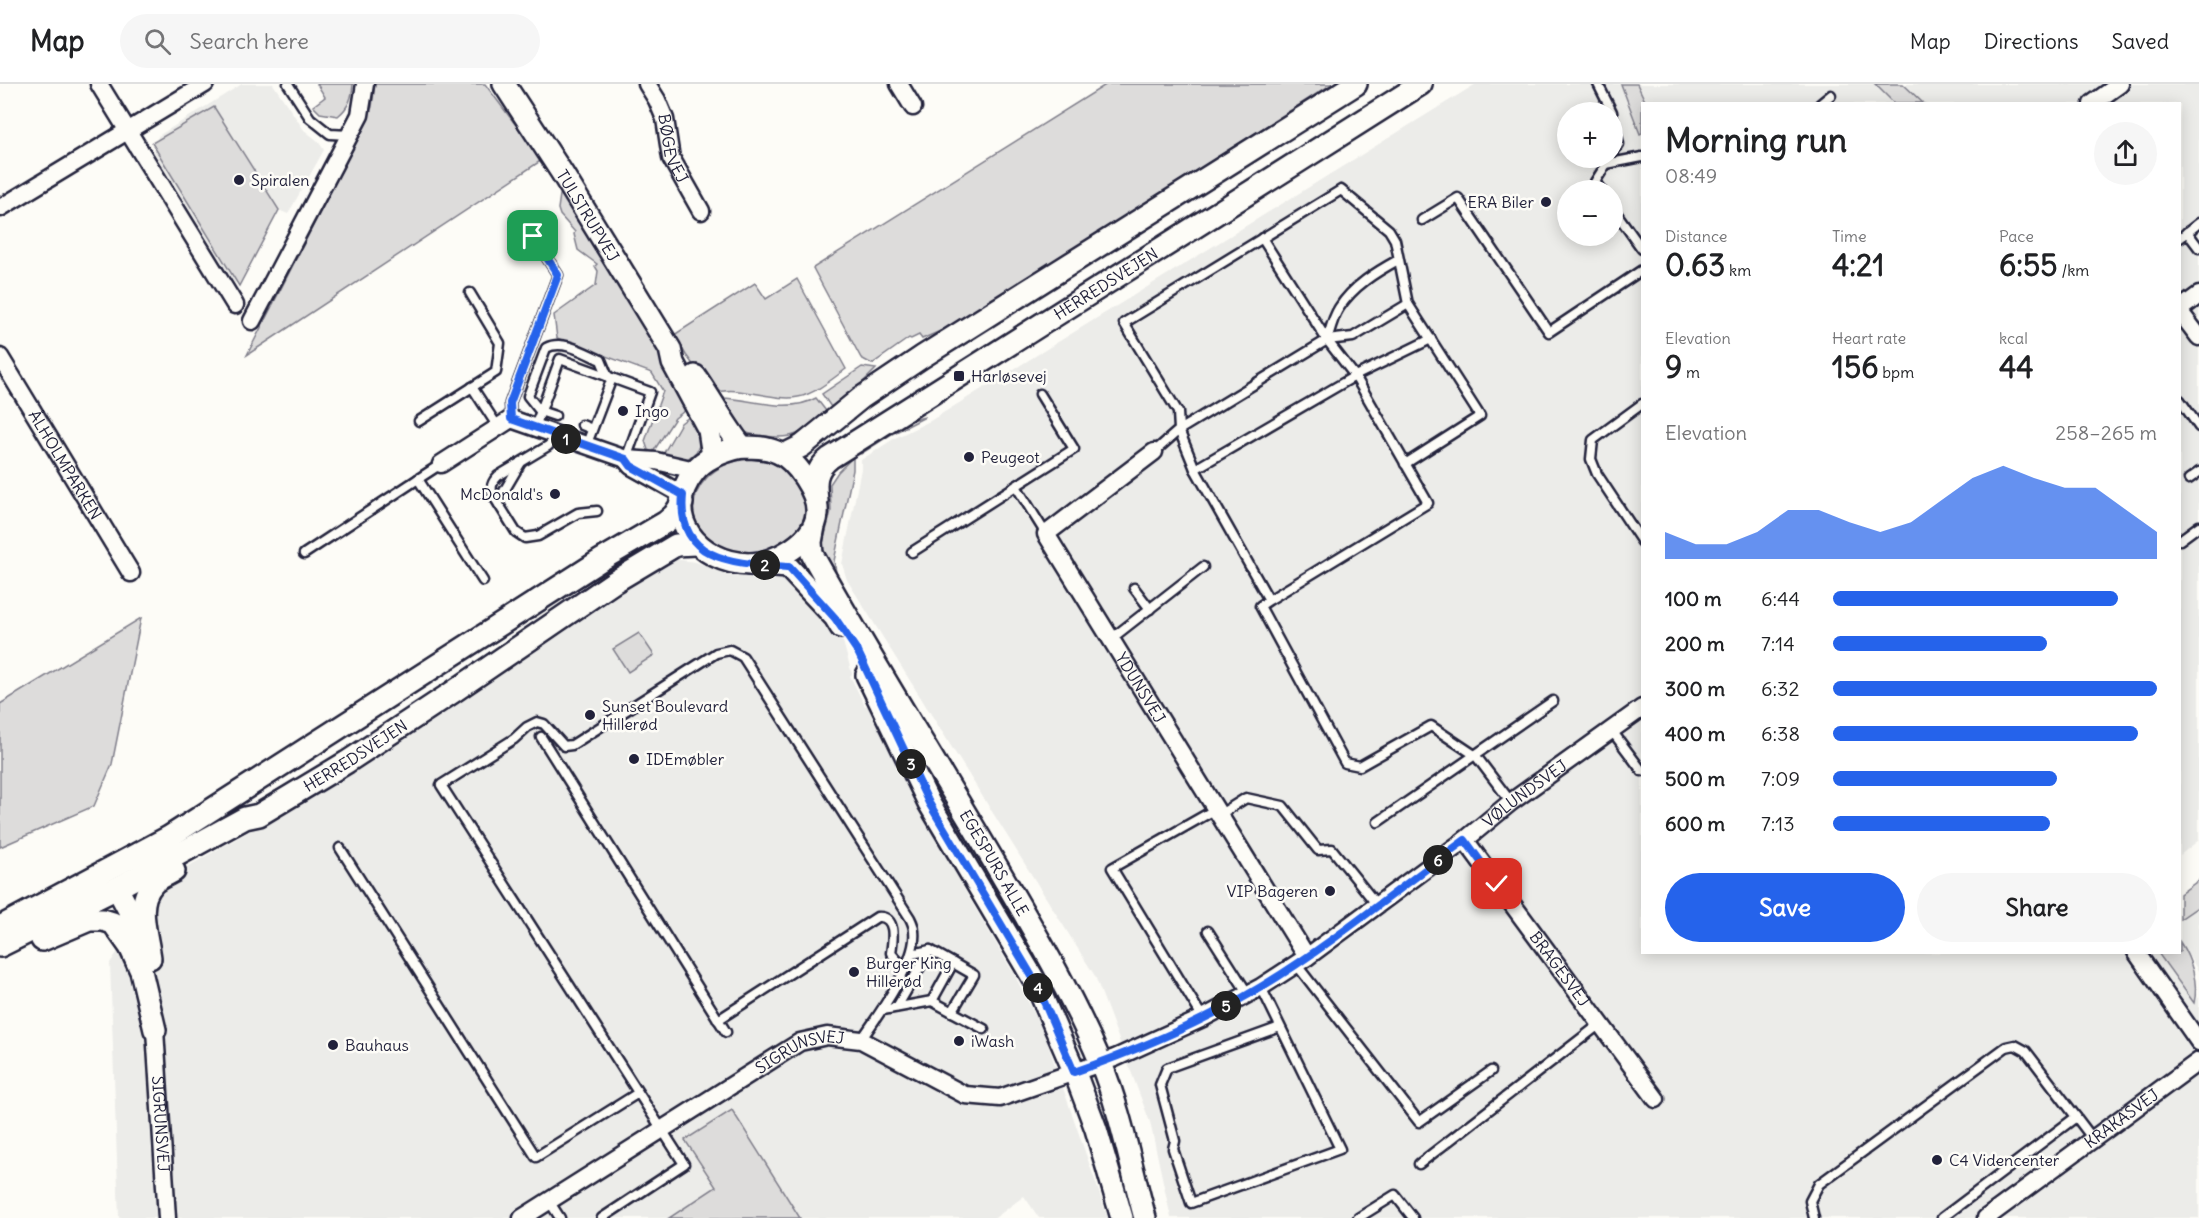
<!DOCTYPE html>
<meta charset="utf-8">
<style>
body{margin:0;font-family:Delius,sans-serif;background:#f6f6f6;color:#202124;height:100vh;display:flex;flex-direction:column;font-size:22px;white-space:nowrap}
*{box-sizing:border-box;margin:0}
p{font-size:20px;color:#757577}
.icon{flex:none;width:33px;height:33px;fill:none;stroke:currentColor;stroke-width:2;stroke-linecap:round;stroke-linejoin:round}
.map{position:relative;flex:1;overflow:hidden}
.sheet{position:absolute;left:1641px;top:18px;width:540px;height:852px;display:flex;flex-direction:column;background:#fff;border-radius:0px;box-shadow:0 3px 15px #0003}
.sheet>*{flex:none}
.controls{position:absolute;left:1557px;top:18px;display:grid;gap:12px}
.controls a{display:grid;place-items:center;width:66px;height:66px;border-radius:50%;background:#fff;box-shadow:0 3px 15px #0003;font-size:30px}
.pin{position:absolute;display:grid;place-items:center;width:51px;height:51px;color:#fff;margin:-26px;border-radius:12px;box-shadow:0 3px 9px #0006}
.km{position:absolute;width:30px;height:30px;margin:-15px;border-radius:50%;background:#222;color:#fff;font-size:16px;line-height:30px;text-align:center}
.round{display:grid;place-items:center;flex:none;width:63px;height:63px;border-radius:32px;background:#f6f6f6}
.head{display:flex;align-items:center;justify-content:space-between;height:102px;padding:0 24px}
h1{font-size:33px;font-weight:700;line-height:45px}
.figures{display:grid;grid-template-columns:repeat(3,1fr);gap:9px;height:102px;padding:6px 24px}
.figures div{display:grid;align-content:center}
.figures b{font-size:30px;font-weight:700}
.figures small{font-size:16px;font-weight:400}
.figures p{font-size:16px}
.chart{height:168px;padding:12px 24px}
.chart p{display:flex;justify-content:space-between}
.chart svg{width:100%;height:108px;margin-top:6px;fill:#2563eb;opacity:.7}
.action{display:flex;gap:12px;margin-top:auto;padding:12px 24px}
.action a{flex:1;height:69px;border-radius:36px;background:#2563eb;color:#fff;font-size:24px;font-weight:700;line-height:69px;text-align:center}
.action a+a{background:#f6f6f6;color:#202124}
ul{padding:0 24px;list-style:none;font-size:20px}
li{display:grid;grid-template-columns:96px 72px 1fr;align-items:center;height:45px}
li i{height:15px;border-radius:8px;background:#2563eb}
header{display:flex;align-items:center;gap:36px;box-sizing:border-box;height:84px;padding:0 30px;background:#fff;border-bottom:2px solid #e0e0e0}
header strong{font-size:28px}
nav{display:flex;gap:33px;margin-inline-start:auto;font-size:21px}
.search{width:420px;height:54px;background:#f6f6f6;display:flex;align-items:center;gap:15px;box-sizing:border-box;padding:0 21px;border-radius:33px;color:#757577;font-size:22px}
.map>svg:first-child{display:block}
.built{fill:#ecece9;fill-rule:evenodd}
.green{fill:#dddcdb;stroke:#807f8b;stroke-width:1.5}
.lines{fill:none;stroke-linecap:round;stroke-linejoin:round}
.service-casing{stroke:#22223b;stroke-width:13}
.minor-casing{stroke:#22223b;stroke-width:21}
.tertiary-casing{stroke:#22223b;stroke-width:26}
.service{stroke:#fdfcf7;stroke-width:8}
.minor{stroke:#fdfcf7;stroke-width:16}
.tertiary{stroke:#fdfcf7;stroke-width:21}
.route-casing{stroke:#fff;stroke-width:12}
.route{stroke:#2563eb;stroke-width:8}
.poi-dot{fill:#22223b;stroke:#fdfcf7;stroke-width:2}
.labels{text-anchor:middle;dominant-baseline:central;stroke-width:5;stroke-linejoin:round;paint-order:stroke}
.street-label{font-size:16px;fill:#22223b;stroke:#fdfcf7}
.poi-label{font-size:16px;fill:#22223b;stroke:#fdfcf7;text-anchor:start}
</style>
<header>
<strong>Map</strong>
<div class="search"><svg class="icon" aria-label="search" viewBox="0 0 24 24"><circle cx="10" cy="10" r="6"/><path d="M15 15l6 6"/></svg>Search here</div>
<nav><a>Map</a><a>Directions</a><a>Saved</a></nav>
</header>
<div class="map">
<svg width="2199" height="1134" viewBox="0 0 2199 1134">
<rect width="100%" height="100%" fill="#fdfcf7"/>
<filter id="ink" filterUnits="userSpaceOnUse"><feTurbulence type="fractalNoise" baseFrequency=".0167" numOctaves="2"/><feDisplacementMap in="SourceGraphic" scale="12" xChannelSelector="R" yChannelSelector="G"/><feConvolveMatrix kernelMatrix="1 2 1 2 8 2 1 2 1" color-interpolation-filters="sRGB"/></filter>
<g filter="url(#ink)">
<g class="built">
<path d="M242,0H273L304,46L318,57L324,66L288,130L276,125L235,200L154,68L158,52Z"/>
<path d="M1476,0H2199V756L2180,771V20H1642V868L2158,869L2194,918L2199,913V1134H1171L1150,1038L1095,892L847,496L842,480L861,385V376L895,354L930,337ZM1568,28H1612V74H1568ZM1568,106H1612V152H1568Z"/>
<path d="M674,475L696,478L732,492L750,493L776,491L793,501L825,533L843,558L852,590L850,592L865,622L869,621L887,642L955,783L964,805L1015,892L1044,949L1108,1134H1039L1024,1112L995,1134H800L732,1026L716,1103L669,1134H119L110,879L159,807L187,783L292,723L473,607L642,492Z"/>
<path d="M2199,822V888L2180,858V835Z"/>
</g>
<g class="green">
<path d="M317,0H353C352,14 349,23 338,32L320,29L313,22L325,13Z"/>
<path d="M375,0H485L542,76L247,271L357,56L372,23Z"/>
<path d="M1107,0H1332L954,241L922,255L919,251L911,255L909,254L872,280L861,274L813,184Z"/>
<path d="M1621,0H1637L1646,19L1642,20V49L1640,50Z"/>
<path d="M1875,0H1903L1923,19H1894Z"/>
<path d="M214,23L279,126L239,202L152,59Z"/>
<path d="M563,109L669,280L691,322L675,334L653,368L648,366L645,357L663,307L652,289L557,254L554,231L596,201L598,187L595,182L597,180L578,166L574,150L575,148L560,131L558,125L560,111Z"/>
<path d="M797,195L846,285C832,295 815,310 798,313C773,318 739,300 714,309L686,271L674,251L755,199L766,215Z"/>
<path d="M862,283L876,285L857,304L831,323L822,310Z"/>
<path d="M722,314C752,315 788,330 816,314L826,327C802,349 797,356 764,352C754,351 745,350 738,343C731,335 727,323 722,314Z"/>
<path d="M693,330L702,356L696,368L686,376L662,372L681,339Z"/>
<path d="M925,333L890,351L861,370L860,368L907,337Z"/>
<path d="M853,373V386L834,477L836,488L842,503L822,470V463L831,427L830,400L838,388Z"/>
<path d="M748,375C826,376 823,466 749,468C677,470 674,384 748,375Z"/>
<path d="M141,534L112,680L94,722L0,763V620Z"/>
<path d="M639,549L654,571L628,588L613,565Z"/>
<path d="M2199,796V822L2180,835V810Z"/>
<path d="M2180,858C2191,875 2199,899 2194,919L2158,869L2180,868Z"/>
<path d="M732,1026L800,1134H669L716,1103L685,1056Z"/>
</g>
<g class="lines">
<defs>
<g id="service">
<path d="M288,0L310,34L330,50L349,51"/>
<path d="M1598,0L1612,28"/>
<path d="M1820,20L1831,11"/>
<path d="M1612,30L1619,60L1612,70"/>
<path d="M1606,80L1642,73"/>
<path d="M1601,106L1595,98L1610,74"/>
<path d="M1612,123L1642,165"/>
<path d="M1422,136L1458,114L1549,248L1642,186"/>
<path d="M2187,148L2199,164"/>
<path d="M1262,154L1327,256L1355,292L1431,255"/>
<path d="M2180,154L2199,139"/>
<path d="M1327,256C1330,246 1333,233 1339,224C1353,202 1376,188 1398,176"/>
<path d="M472,303L498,343"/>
<path d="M2180,316L2199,343"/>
<path d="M1642,320L1593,356L1591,375L1597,390L1642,458"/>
<path d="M555,332L540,327L528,312L546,264C563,255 585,269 601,276L608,293"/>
<path d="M511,335L510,319L558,191L533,152"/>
<path d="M419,337L496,288L500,259L470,209"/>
<path d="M582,341L592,345"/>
<path d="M535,343L560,275L650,308L626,375"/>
<path d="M558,352L548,362L498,392C492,398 490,403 493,411L516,448L525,454L538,452L578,429L597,427"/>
<path d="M586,362L612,294"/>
<path d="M1154,368L1179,346L1327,256L1353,253L1408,220L1395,156L1389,146L1341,106L1124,239L1178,328L1179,346L1195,385"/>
<path d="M1405,380L1480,332L1408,220"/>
<path d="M418,395L441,380"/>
<path d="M2189,395L2199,388"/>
<path d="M1016,402L1046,450"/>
<path d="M499,420L500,414L520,380"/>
<path d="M2180,456L2199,442"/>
<path d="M912,468L1074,365L1040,310"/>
<path d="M304,470L418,395L483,497"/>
<path d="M1134,504L1150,525"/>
<path d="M1269,516L1195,385L1355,292L1428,419L1269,516L1260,522L1345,679L1360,682L1431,642L1476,672L1511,718"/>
<path d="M1111,555L1203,483"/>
<path d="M1612,647L1642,687"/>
<path d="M541,653L726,948"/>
<path d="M1219,731L1246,714L1283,722L1318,766L1332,765L1377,821"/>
<path d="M1378,738L1553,617"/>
<path d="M340,764L536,1073L638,1009"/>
<path d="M1208,847L1248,910"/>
<path d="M912,870L930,866L953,879L932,917"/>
<path d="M1296,880L1419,1038L1491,987"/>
<path d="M1261,903L1340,1065L1191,1119L1173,1065L1175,1057L1160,1001L1167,984L1280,943"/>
<path d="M897,923L930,866"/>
<path d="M883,926L932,917L984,945"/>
<path d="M952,928L974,891L953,879"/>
<path d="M1203,934L1112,784L1216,725"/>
<path d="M718,936L877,833C897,831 893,856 891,869L904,884"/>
<path d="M1419,1080L1600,940"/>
<path d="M549,1117L560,1134"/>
<path d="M602,1134L684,1080L441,701L514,655L527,643L537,638L544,640L564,662L572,661L716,569L730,566L743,573L910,834C912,838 914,843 914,847C918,876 878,932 861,956"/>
<path d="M1358,1134L1395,1111L1413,1134"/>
<path d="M1814,1134L1810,1117L1819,1100L2006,963L2015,961L2026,967L2093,1055"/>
<path d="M1942,1134L2076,1033"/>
</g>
<g id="minor">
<path d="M99,0L235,221"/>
<path id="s1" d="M647,0L657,16L665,35L671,74L701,127"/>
<path d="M899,0L913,23"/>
<path d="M2092,20L2120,0"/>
<path d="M0,124L205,0"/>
<path d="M2180,225L2199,211"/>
<path d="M2180,228L2199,253"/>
<path d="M252,237L360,31L365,0"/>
<path id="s2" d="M0,273L131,489"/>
<path id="s3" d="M1154,368L1046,450L1307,873"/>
<path d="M626,376L631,382L683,411"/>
<path d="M441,380L511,335L626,375L656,377L695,386"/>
<path id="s4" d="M1465,756L1656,1015"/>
<path d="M2136,868L2199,958"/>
<path id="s5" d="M155,946L167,1134"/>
<path id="s6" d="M522,1134L800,958L827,952L861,956L965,1011L1000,1014L1115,974L1203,934L1261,903L1307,873L1465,756L1511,718L1642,624"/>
<path id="s7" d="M1986,1134L2199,977"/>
</g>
<g id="tertiary">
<path id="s8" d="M504,0L562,89L670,265L673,279L709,346L713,372"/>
<path d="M695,292C711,315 724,340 742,363"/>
<path d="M742,363C754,363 766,363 777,368C796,375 819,410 817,430C815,457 775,480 749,480C699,479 659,432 694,388C705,373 724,367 742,363Z"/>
<path d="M784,371L802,362L861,314L922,273L1356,0"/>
<path id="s9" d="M817,417C815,399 814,386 830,374L1421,0"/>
<path id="s10" d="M814,442L811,458L812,470C873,580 941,686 1004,795C1039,855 1073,913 1100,977C1120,1025 1131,1083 1145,1134"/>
<path d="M750,480L788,483L835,533L841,543"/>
<path d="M867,591L929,719L1036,899L1075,989L1096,1045L1122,1134"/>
<path d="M117,804L141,849"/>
<path d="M0,843L169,753L601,476L666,438L674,431L682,419"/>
<path d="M42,856L89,836H103L113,839L130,863L141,887L155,946"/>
<path id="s11" d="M0,862L117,804L245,734L259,731L347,678L453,608L614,498L676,461L695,460"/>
<path d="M150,874C147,850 135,819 153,800C158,794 167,791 174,787"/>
</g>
</defs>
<use href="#service" class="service-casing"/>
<use href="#minor" class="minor-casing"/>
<use href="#tertiary" class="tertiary-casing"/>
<use href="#service" class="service"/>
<use href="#minor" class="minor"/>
<use href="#tertiary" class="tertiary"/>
</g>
</g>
<g class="lines" filter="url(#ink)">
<defs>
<path id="route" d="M533,152L558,191L510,319L511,335L626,375L631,382L683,411C676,480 739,479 789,483L835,534L858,568L929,719L1036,899L1074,988C1138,966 1203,938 1261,903C1332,860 1398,805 1465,756L1497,800"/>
</defs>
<use href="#route" class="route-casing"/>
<use href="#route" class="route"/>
</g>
<g class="poi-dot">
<circle cx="239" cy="96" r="6"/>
<circle cx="1546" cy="118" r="6"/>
<rect x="953" y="286" width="12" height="12" rx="3"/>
<circle cx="623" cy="327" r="6"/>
<circle cx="969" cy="373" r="6"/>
<circle cx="555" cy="410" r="6"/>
<circle cx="590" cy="631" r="6"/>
<circle cx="634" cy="675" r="6"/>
<circle cx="1330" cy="807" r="6"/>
<circle cx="854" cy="888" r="6"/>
<circle cx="959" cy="957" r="6"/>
<circle cx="333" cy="961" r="6"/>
<circle cx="1937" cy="1076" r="6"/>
</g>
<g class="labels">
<g class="street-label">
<text stroke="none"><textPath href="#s1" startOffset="70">BØGEVEJ</textPath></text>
<text stroke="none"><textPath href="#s8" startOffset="156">TULSTRUPVEJ</textPath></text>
<text stroke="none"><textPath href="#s9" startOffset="374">HERREDSVEJEN</textPath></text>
<text stroke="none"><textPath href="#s2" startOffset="126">ÅLHOLMPARKEN</textPath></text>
<text stroke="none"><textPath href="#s3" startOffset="316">YDUNSVEJ</textPath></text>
<text stroke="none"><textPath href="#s11" startOffset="404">HERREDSVEJEN</textPath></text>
<text stroke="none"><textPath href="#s6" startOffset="1155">VØLUNDSVEJ</textPath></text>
<text stroke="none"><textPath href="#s10" startOffset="387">EGESPURS ALLE</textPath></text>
<text stroke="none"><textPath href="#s4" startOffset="160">BRAGESVEJ</textPath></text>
<text stroke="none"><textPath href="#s6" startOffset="326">SIGRUNSVEJ</textPath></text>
<text stroke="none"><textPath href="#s7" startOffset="168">KRAKASVEJ</textPath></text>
<text stroke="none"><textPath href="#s5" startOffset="94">SIGRUNSVEJ</textPath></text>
</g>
<g class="poi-label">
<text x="251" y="96">Spiralen</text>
<text x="1534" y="118" text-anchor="end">ERA Biler</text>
<text x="971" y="292">Harløsevej</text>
<text x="635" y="327">Ingo</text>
<text x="981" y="373">Peugeot</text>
<text x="543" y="410" text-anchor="end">McDonald's</text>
<text x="602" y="622">Sunset Boulevard<tspan x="602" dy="18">Hillerød</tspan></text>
<text x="646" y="675">IDEmøbler</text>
<text x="1318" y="807" text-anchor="end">VIP Bageren</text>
<text x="866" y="879">Burger King<tspan x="866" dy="18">Hillerød</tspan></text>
<text x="971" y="957">iWash</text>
<text x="345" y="961">Bauhaus</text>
<text x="1949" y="1076">C4 Videncenter</text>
</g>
</g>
</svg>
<div class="controls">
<a>+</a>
<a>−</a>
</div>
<div class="pin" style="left:533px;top:152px;background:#1e9e55"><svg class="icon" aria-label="arrive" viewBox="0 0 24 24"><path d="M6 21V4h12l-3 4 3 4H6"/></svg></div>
<div class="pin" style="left:1497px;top:800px;background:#d93025"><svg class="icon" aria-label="check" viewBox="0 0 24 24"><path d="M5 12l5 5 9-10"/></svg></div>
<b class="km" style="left:566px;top:355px">1</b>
<b class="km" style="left:765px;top:481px">2</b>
<b class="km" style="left:911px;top:680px">3</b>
<b class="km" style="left:1038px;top:904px">4</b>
<b class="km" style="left:1226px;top:922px">5</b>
<b class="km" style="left:1438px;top:776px">6</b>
<section class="sheet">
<div class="head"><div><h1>Morning run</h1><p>08:49</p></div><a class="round"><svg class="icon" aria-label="share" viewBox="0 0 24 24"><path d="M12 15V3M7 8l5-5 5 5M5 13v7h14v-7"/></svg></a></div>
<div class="figures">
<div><p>Distance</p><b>0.63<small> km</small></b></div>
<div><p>Time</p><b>4:21</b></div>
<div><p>Pace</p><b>6:55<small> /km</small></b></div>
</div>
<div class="figures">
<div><p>Elevation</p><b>9<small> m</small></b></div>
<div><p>Heart rate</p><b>156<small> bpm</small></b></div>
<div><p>kcal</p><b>44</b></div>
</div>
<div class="chart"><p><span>Elevation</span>258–265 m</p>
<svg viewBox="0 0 160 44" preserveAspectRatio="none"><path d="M0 44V33L10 38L20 38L30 33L40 24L50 24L60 29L70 33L80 29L90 20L100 11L110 6L120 11L130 15L140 15L150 24L160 33V44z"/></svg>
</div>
<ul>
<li><b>100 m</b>6:44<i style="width:88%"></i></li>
<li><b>200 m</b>7:14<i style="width:66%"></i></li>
<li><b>300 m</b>6:32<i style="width:100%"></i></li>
<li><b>400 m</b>6:38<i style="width:94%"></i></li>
<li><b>500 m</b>7:09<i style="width:69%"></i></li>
<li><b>600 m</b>7:13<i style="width:67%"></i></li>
</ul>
<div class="action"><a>Save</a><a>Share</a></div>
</section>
</div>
